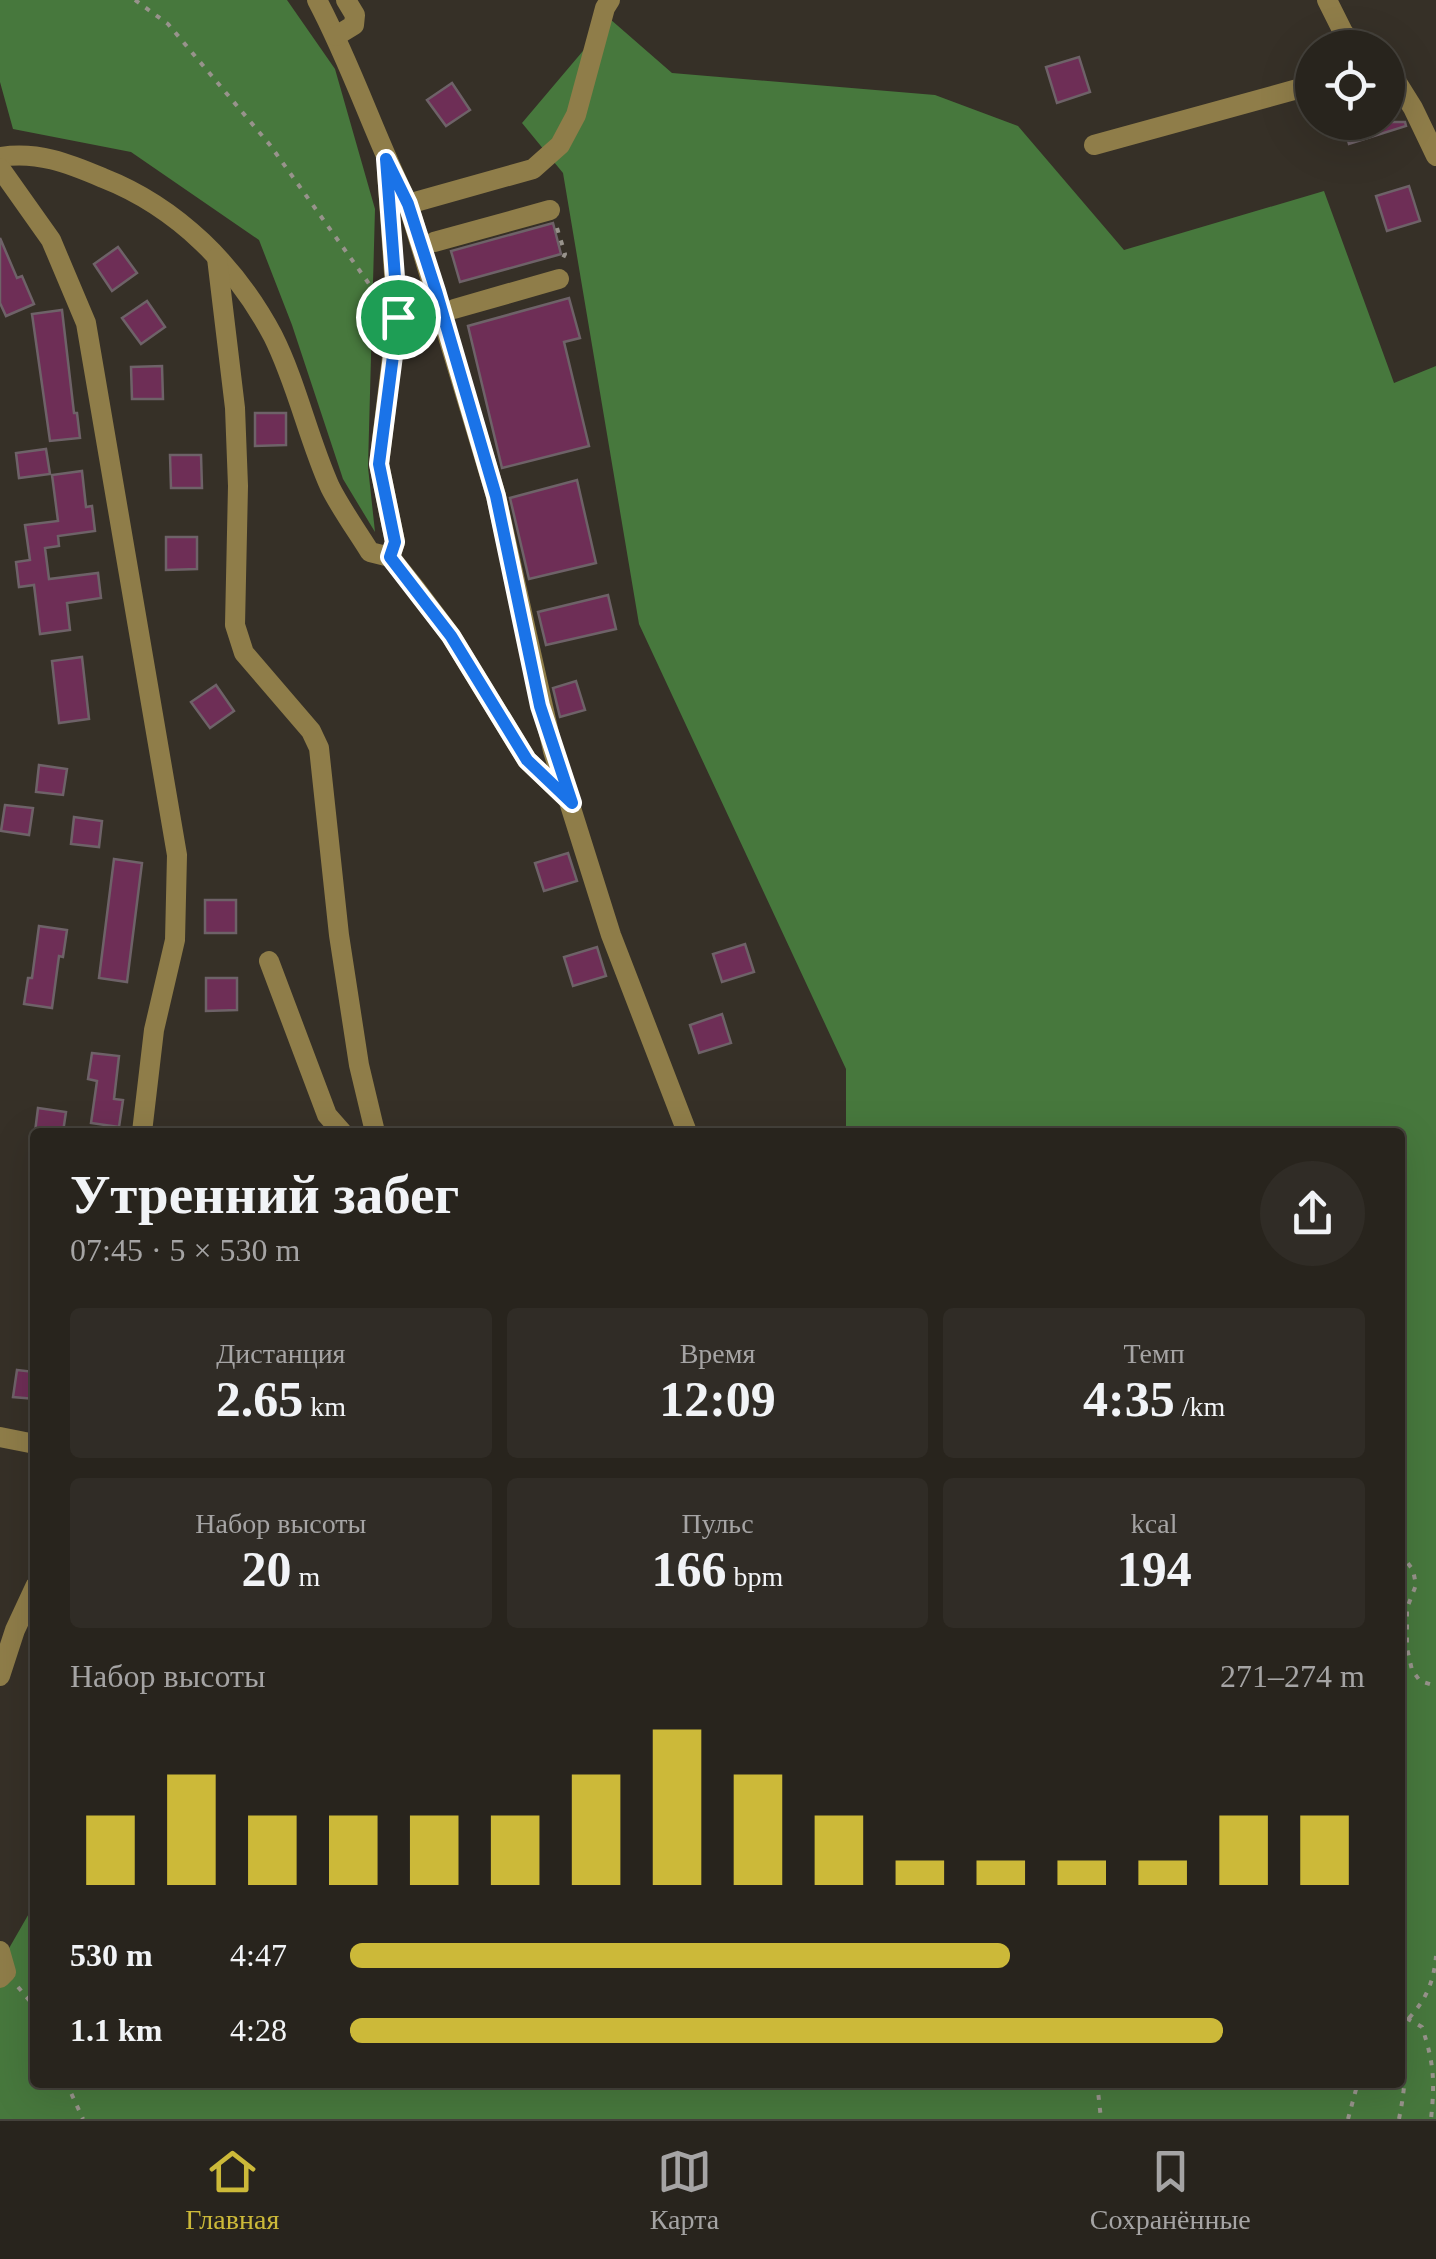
<!DOCTYPE html>
<html lang="ru">
<meta charset="utf-8">
<style>
body{margin:0;font-family:Georgia,serif;background:#302c26;color:#f1f3f6;height:100vh;display:flex;flex-direction:column;font-size:38px;white-space:nowrap}
*{box-sizing:border-box;margin:0}
p{font-size:32px;color:#a5a4a4}
.icon{flex:none;width:55px;height:55px;fill:none;stroke:currentColor;stroke-width:2;stroke-linecap:round;stroke-linejoin:round}
.map{position:relative;flex:1;overflow:hidden}
.details{position:absolute;left:30px;top:1128px;width:1375px;height:960px;display:flex;flex-direction:column;background:#28241d;border-radius:10px;box-shadow:0 10px 40px #0002,0 0 0 2px #44413b}
.details>*{flex:none}
.controls{position:absolute;left:1295px;top:30px;display:grid;gap:20px}
.controls a{display:grid;place-items:center;width:110px;height:110px;border-radius:50%;background:#28241d;box-shadow:0 10px 40px #0002,0 0 0 2px #44413b;font-size:50px}
.pin{position:absolute;display:grid;place-items:center;width:85px;height:85px;color:#fff;margin:-42px;border:5px solid #fff;border-radius:50%;box-shadow:0 2px 10px #0007}
.round{display:grid;place-items:center;flex:none;width:105px;height:105px;border-radius:52px;background:#302c26}
.overview{display:flex;align-items:center;justify-content:space-between;height:170px;padding:0 40px}
h1{font-size:55px;font-weight:800;line-height:75px}
.metrics{display:grid;grid-template-columns:repeat(3,1fr);gap:15px;height:170px;padding:10px 40px}
.metrics div{display:grid;align-content:center;border-radius:10px;background:#302c26;text-align:center}
.metrics b{font-size:50px;font-weight:800}
.metrics small{font-size:28px;font-weight:400}
.metrics p{font-size:28px}
.chart{height:280px;padding:20px 40px}
.chart p{display:flex;justify-content:space-between}
.chart svg{width:100%;height:180px;margin-top:10px;stroke:#ccb939;stroke-width:6}
ul{padding:0 40px;list-style:none;font-size:32px}
li{display:grid;grid-template-columns:160px 120px 1fr;align-items:center;height:75px}
li i{height:25px;border-radius:12px;background:#ccb939}
.tabs{display:flex;justify-content:space-around;align-items:center;height:140px;border-top:2px solid #44413b;background:#28241d;font-size:28px;color:#a5a4a4}
.tabs a{display:grid;justify-items:center;gap:5px}
.tabs .current{color:#ccb939}
.map>svg:first-child{display:block}
.forest{fill:#47783d}
.building{fill:#6e2e56;stroke:#6e6268;stroke-width:2.5}
.lines{fill:none;stroke-linecap:round;stroke-linejoin:round}
.path{stroke:#98938c;stroke-width:4;stroke-dasharray:5 8;stroke-linecap:butt}
.minor{stroke:#8f7d49;stroke-width:20}
.route-casing{stroke:#fff;stroke-width:20}
.route{stroke:#1a73e8;stroke-width:12}
</style>
<div class="map">
<svg width="1436" height="2119" viewBox="0 0 1436 2119">
<rect width="100%" height="100%" fill="#363027"/>
<g class="forest">
<path d="M0,0H287L335,69L375,209L368,467L375,532L343,479L292,325L259,240L131,152L13,129L0,82Z"/>
<path d="M610,19L672,73L935,95L1018,126L1124,250L1324,191L1394,383L1436,366V2119H0V1951L4,1957L35,1903V2082H1400V1132H846V1069L639,624L563,173L522,123Z"/>
</g>
<g class="building">
<path d="M1079,57L1090,92L1057,103L1046,67Z"/>
<path d="M452,83L470,110L446,126L427,100Z"/>
<path d="M1343,122H1405L1406,126L1349,144Z"/>
<path d="M1409,186L1420,221L1387,231L1376,196Z"/>
<path d="M553,223L561,254L460,282L451,251Z"/>
<path d="M0,238L17,278L22,276L34,304L6,316L0,303Z"/>
<path d="M118,247L137,273L112,291L94,264Z"/>
<path d="M569,298L580,338L564,342L589,446L502,468L468,326Z"/>
<path d="M147,301L165,327L141,344L122,318Z"/>
<path d="M62,310L74,413H77L80,438L50,441L32,314Z"/>
<path d="M162,366L163,399H132L131,367Z"/>
<path d="M255,413H286V445L255,446Z"/>
<path d="M46,449L50,474L19,478L16,453Z"/>
<path d="M170,455H201L202,488H171Z"/>
<path d="M82,471L86,507L92,506L95,531L58,536L59,546L45,548L49,579L98,573L101,598L67,603L70,630L40,634L34,585L19,587L16,562L30,560L25,525L58,521L52,475Z"/>
<path d="M577,480L596,563L529,579L510,498Z"/>
<path d="M166,537H197V569L166,570Z"/>
<path d="M608,595L616,629L546,645L538,612Z"/>
<path d="M82,657L89,719L59,723L52,661Z"/>
<path d="M576,681L585,710L560,717L553,688Z"/>
<path d="M216,685L234,711L210,728L191,702Z"/>
<path d="M39,765L67,769L63,795L36,792Z"/>
<path d="M5,805L33,808L29,835L1,831Z"/>
<path d="M74,817L102,821L99,847L71,844Z"/>
<path d="M568,853L577,881L544,891L535,863Z"/>
<path d="M114,859L142,863L127,982L99,978Z"/>
<rect x="205" y="900" width="31" height="33"/>
<path d="M39,926L67,930L63,957L59,956L52,1008L24,1004L28,978H32Z"/>
<path d="M745,944L754,972L722,982L713,954Z"/>
<path d="M597,947L606,976L573,986L564,957Z"/>
<path d="M206,978H237V1010L206,1011Z"/>
<path d="M722,1014L731,1043L699,1053L690,1025Z"/>
<path d="M92,1053L119,1056L114,1099L123,1100L119,1127L91,1123L97,1081L88,1079Z"/>
<path d="M38,1108L66,1112L63,1132H35Z"/>
<path d="M17,1370L35,1372V1399L13,1397Z"/>
</g>
<g class="lines">
<g class="path">
<path d="M135,0L168,24L270,145L377,295"/>
<path d="M557,228L565,254L561,262"/>
<path d="M1400,1553L1413,1570L1416,1585L1407,1608V1648L1412,1670L1420,1681L1436,1686"/>
<path d="M18,1987L35,2007"/>
<path d="M1409,2018C1426,2000 1434,1981 1436,1956"/>
<path d="M1400,2031L1408,2019L1422,2027C1434,2063 1435,2081 1431,2119"/>
<path d="M66,2082L83,2119"/>
<path d="M1097,2082L1101,2119"/>
<path d="M1348,2119L1358,2082"/>
<path d="M1399,2119C1405,2089 1408,2062 1400,2032"/>
</g>
<g class="minor">
<path d="M317,0C352,66 375,137 408,204L533,169L560,145L576,115L605,8L610,0"/>
<path d="M1327,0L1344,34L1340,48"/>
<path d="M1344,34L1362,48"/>
<path d="M336,36L354,25L355,15L346,0"/>
<path d="M1388,68L1413,108L1436,156"/>
<path d="M1094,145L1312,85"/>
<path d="M0,157C37,151 68,163 103,178C177,207 236,266 273,336C297,384 308,438 330,487C341,509 357,531 370,552L390,557L415,588L451,636L527,760L571,802"/>
<path d="M0,168L51,240L86,323L177,855L175,940L154,1030L142,1132"/>
<path d="M387,171L397,317L379,464L395,542L390,557"/>
<path d="M408,204L496,496L553,751L611,935L687,1132"/>
<path d="M434,242L550,210"/>
<path d="M217,258L235,408L238,486L235,625L244,653L311,731L319,748L339,935L359,1065L375,1132"/>
<path d="M454,309L559,279"/>
<path d="M269,961L327,1115L342,1132"/>
<path d="M0,1437L35,1444"/>
<path d="M0,1676L15,1630L35,1587"/>
<path d="M0,1951L6,1972L0,1978"/>
</g>
</g>
<g class="lines">
<defs>
<path id="route" d="M386,159L408,204L436,291L496,496L540,706L572,803L527,760L451,636L390,557L395,542L379,464L398,317Z"/>
</defs>
<use href="#route" class="route-casing"/>
<use href="#route" class="route"/>
</g>
</svg>
<div class="controls">
<a><svg class="icon" aria-label="locate" viewBox="0 0 24 24"><circle cx="12" cy="12" r="6"/><path d="M12 2v4M12 18v4M2 12h4M18 12h4"/></svg></a>
</div>
<div class="pin" style="left:398px;top:317px;background:#1e9e55"><svg class="icon" aria-label="arrive" viewBox="0 0 24 24"><path d="M6 21V4h12l-3 4 3 4H6"/></svg></div>
<section class="details">
<div class="overview"><div><h1>Утренний забег</h1><p>07:45 · 5 × 530 m</p></div><a class="round"><svg class="icon" aria-label="share" viewBox="0 0 24 24"><path d="M12 15V3M7 8l5-5 5 5M5 13v7h14v-7"/></svg></a></div>
<div class="metrics">
<div><p>Дистанция</p><b>2.65<small> km</small></b></div>
<div><p>Время</p><b>12:09</b></div>
<div><p>Темп</p><b>4:35<small> /km</small></b></div>
</div>
<div class="metrics">
<div><p>Набор высоты</p><b>20<small> m</small></b></div>
<div><p>Пульс</p><b>166<small> bpm</small></b></div>
<div><p>kcal</p><b>194</b></div>
</div>
<div class="chart"><p><span>Набор высоты</span>271–274 m</p>
<svg viewBox="0 0 160 44" preserveAspectRatio="none"><path d="M5 44V27M15 44V17M25 44V27M35 44V27M45 44V27M55 44V27M65 44V17M75 44V6M85 44V17M95 44V27M105 44V38M115 44V38M125 44V38M135 44V38M145 44V27M155 44V27"/></svg>
</div>
<ul>
<li><b>530 m</b>4:47<i style="width:65%"></i></li>
<li><b>1.1 km</b>4:28<i style="width:86%"></i></li>
</ul>
</section>
</div>
<nav class="tabs">
<a class="current"><svg class="icon" aria-label="home" viewBox="0 0 24 24"><path d="M3 11l9-7 9 7M6 9v11h12V9"/></svg>Главная</a>
<a><svg class="icon" aria-label="map" viewBox="0 0 24 24"><path d="M3 6l6-2 6 2 6-2v14l-6 2-6-2-6 2zM9 4v14M15 6v14"/></svg>Карта</a>
<a><svg class="icon" aria-label="saved" viewBox="0 0 24 24"><path d="M7 4h10v16l-5-4-5 4z"/></svg>Сохранённые</a>
</nav>
